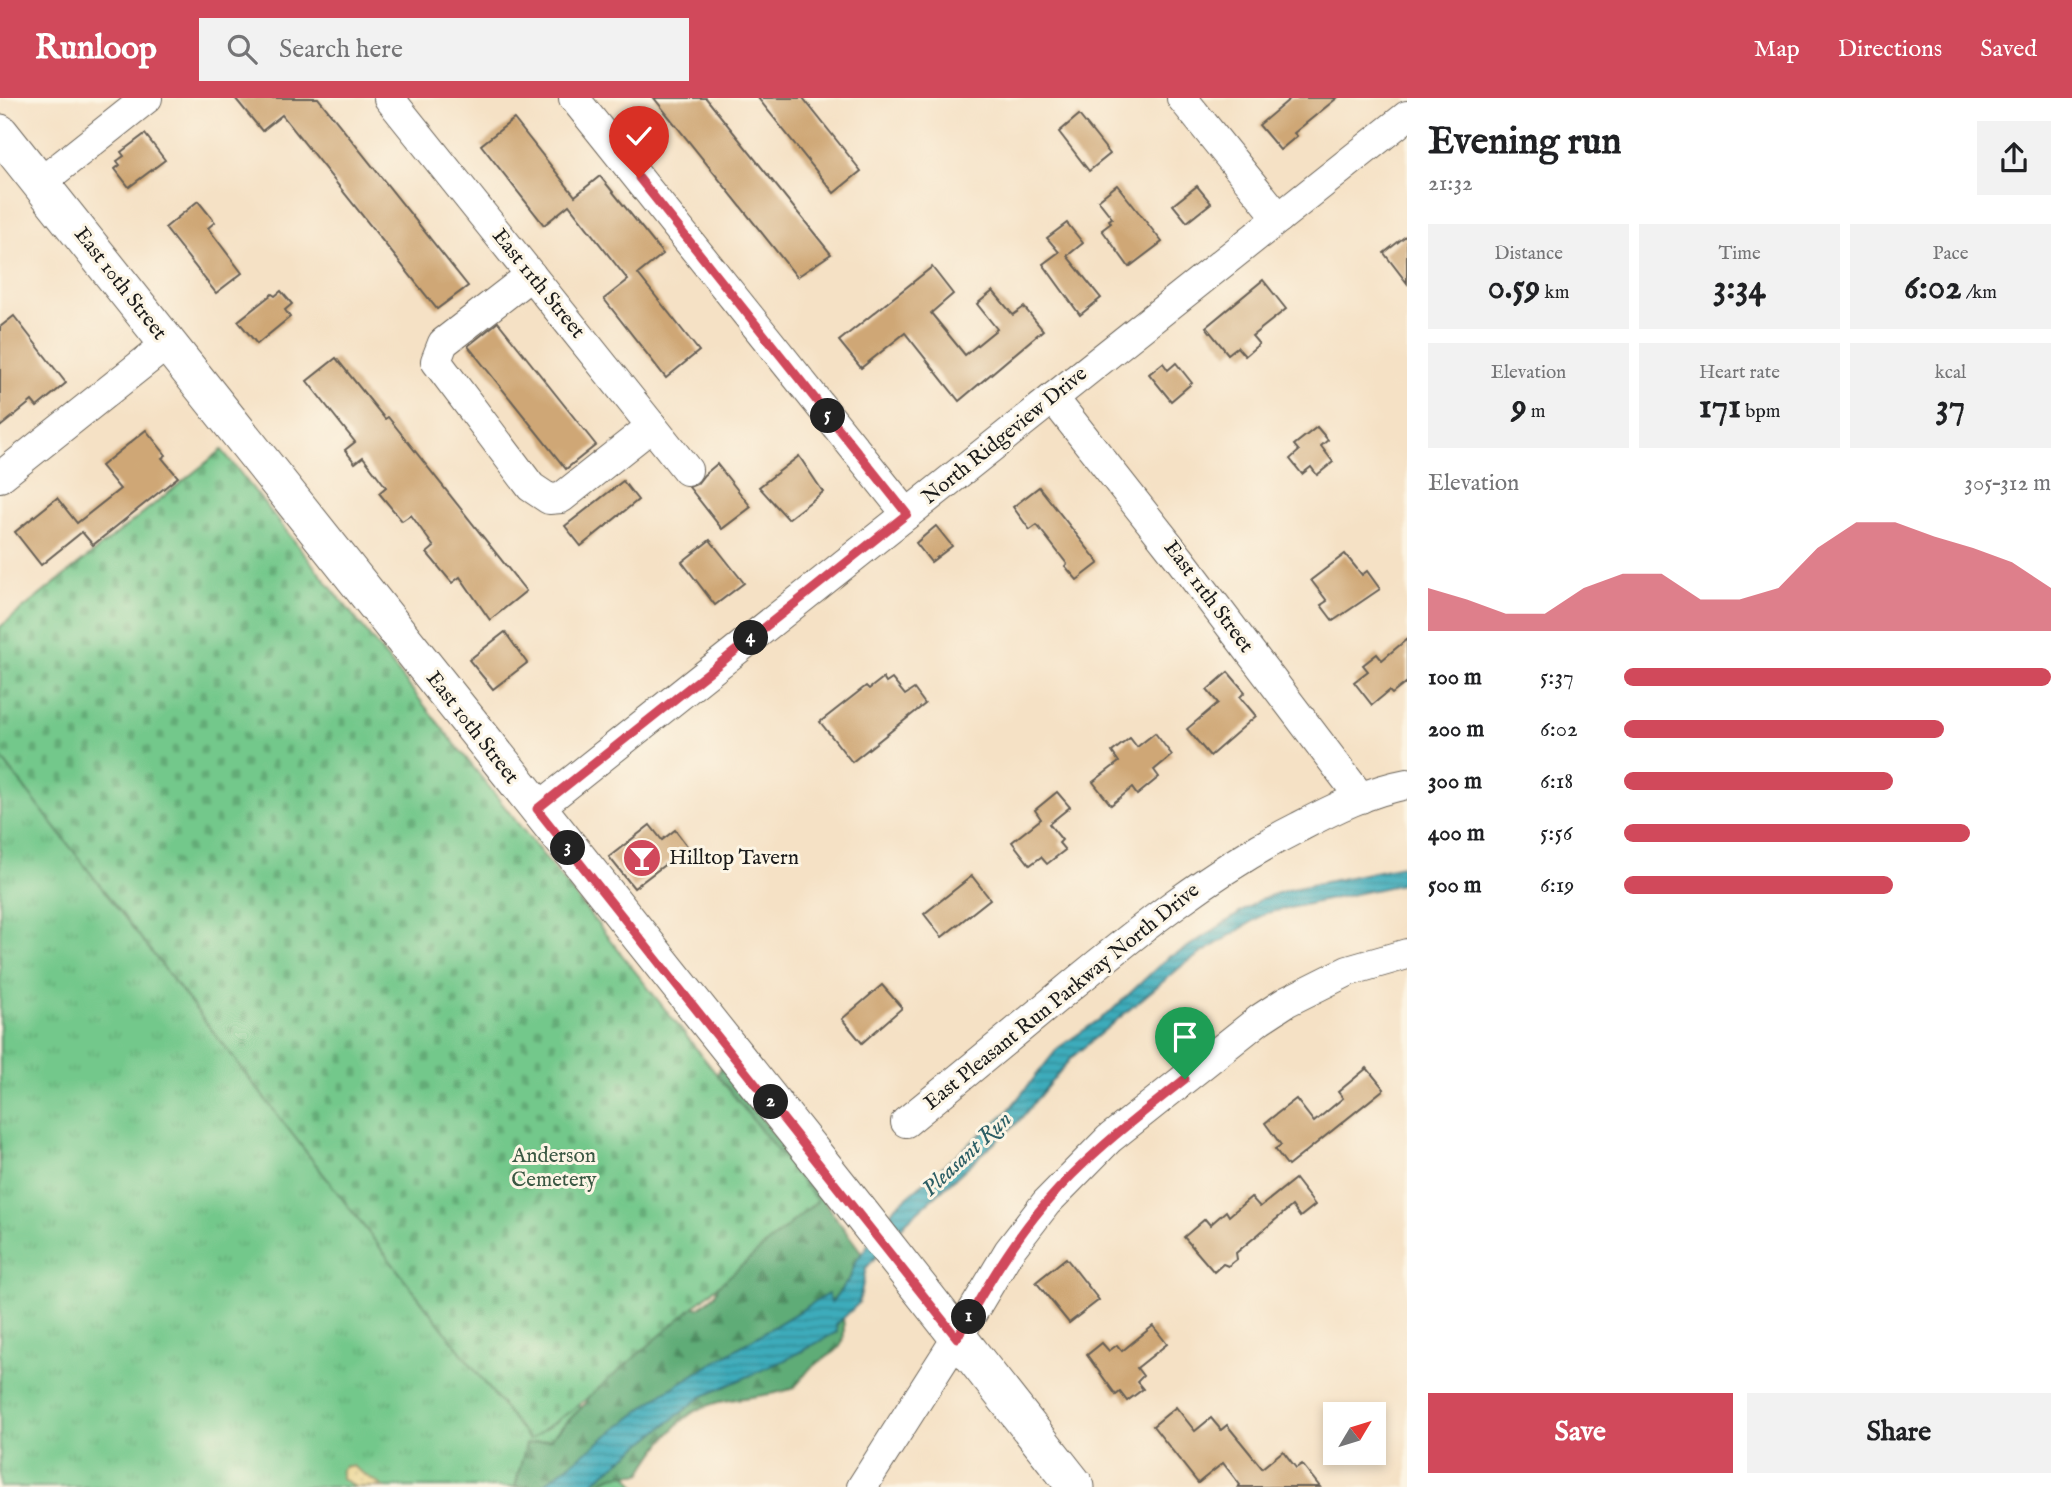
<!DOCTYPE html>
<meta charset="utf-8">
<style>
body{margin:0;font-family:"IM FELL English",serif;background:#f2f2f2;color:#202124;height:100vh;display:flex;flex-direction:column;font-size:26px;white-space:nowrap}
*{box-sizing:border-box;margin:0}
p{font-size:23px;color:#757577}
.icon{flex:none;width:38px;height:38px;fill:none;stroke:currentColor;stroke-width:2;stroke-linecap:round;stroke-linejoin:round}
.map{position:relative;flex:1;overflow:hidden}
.side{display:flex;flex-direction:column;background:#fff;width:665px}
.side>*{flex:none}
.needle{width:46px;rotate:52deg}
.buttons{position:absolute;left:1323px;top:1304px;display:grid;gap:14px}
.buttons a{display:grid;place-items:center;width:63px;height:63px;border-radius:0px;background:#fff;box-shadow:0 4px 10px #0003;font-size:35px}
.pin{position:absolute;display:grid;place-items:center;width:60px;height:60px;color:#fff;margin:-72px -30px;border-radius:50% 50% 50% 0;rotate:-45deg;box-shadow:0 0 7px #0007}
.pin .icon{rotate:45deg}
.km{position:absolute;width:35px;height:35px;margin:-18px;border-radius:50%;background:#222;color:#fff;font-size:19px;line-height:35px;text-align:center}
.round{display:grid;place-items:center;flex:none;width:74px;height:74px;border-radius:0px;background:#f2f2f2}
.summary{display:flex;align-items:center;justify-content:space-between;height:119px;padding:0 21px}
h1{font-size:38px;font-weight:700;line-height:52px}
.metrics{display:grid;grid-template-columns:repeat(3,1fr);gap:10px;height:119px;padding:7px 21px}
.metrics div{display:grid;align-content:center;border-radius:0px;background:#f2f2f2;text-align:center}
.metrics b{font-size:35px;font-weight:700}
.metrics small{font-size:19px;font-weight:400}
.metrics p{font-size:19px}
.chart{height:196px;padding:14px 21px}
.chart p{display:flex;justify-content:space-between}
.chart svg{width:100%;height:126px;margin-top:7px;fill:#d1495b;opacity:.7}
.cta{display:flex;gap:14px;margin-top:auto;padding:14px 21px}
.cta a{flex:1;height:80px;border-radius:0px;background:#d1495b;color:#fff;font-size:28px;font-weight:700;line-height:80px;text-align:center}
.cta a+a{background:#f2f2f2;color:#202124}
ul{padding:0 21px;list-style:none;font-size:23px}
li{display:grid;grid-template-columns:112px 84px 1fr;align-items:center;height:52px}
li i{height:18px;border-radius:9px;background:#d1495b}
header{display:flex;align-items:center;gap:42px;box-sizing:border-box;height:98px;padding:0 35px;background:#d1495b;color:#fff}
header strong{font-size:33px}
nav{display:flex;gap:38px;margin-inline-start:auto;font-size:24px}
.search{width:490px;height:63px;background:#f2f2f2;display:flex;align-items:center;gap:18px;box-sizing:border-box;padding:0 24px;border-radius:0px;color:#757577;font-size:26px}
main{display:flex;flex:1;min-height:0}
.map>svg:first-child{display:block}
.grass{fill:url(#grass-tufts);stroke:#487254;stroke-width:2}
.forest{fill:url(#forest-firs);stroke:#3d644a;stroke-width:2}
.sand{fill:url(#sand-dots);stroke:#857b5d;stroke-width:2}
.cemetery{fill:url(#cemetery-stones);stroke:#487254;stroke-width:2}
.water{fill:url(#water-rules);stroke:#2c646c;stroke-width:2}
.building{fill:#cfa776}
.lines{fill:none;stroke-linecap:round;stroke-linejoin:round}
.minor-casing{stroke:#686157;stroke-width:32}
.major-casing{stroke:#686157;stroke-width:39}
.minor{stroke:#fff;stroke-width:30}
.major{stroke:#fff;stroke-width:37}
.route-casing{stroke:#fff;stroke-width:14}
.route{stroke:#d1495b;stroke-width:9}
.labels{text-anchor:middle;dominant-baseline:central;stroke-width:6;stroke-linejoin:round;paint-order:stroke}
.street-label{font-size:21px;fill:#1c1c1c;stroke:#fcf5e5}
.poi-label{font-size:21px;fill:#1c1c1c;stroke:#fcf5e5;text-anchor:start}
.park-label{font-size:21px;fill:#3a5843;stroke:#fcf5e5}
.water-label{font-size:23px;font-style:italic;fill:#2b5d64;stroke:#fcf5e5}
</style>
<header>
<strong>Runloop</strong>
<div class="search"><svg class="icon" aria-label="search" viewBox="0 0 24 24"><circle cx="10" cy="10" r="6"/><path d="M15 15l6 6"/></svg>Search here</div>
<nav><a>Map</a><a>Directions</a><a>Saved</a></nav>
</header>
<main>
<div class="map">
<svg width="1407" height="1389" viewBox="0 0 1407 1389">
<defs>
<pattern id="grass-tufts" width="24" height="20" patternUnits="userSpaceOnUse" patternTransform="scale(1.75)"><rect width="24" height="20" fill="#73c88b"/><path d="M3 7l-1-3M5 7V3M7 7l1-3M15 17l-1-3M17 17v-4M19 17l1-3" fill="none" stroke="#63ab77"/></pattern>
<pattern id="forest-firs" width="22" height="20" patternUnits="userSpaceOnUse" patternTransform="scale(1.75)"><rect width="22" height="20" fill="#5eac77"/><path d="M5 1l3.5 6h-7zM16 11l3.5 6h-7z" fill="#4d8b61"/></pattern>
<pattern id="sand-dots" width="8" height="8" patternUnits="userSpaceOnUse" patternTransform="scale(1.75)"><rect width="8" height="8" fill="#eeda9e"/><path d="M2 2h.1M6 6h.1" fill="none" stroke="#ccba88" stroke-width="1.8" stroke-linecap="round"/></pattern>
<pattern id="cemetery-stones" width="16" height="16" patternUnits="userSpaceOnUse" patternTransform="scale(1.75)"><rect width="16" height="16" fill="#73c88b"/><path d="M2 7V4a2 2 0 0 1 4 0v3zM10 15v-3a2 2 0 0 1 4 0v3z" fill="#63ab77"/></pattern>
<pattern id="water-rules" width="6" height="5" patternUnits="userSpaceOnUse" patternTransform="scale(1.75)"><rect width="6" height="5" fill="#3dacbb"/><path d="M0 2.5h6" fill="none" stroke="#328b97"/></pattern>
</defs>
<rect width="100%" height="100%" fill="#fcf5e5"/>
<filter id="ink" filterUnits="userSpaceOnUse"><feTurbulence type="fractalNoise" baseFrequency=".0143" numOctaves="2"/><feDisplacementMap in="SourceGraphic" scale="14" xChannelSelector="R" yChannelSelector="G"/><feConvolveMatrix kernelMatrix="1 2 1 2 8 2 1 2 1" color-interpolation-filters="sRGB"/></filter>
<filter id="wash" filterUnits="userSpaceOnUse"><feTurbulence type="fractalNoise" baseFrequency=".00686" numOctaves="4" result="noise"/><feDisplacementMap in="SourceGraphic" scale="28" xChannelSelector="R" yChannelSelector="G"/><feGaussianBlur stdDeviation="1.57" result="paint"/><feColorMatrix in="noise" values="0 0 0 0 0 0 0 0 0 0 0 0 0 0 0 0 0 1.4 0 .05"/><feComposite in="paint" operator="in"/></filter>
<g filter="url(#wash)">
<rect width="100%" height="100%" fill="#f5e1c5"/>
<path class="grass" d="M0,658L529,1342L579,1307L636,1389H0Z"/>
<g class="forest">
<path d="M722,967L862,1155L855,1165L850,1180L826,1210L632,1321L550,1389H515L526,1346L550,1341L586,1305L591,1290L672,1204L699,1210L715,1197L735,1142L712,987Z"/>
<path d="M843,1220C848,1254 835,1252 813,1268C805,1274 800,1287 791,1291C759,1302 721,1297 692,1315C670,1330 654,1354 641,1376C623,1376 609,1375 596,1389H573L642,1330L832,1230Z"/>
</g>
<path class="sand" d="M346,1368H352L383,1389H355L342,1380L341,1372Z"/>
<path class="cemetery" d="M222,352L817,1103L579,1307L529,1342L0,658V529Z"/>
<path class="water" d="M1407,767V785L1266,815L1183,867L1071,960L1018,1024L907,1123L866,1170L859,1205L836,1227L837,1234L785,1262L701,1299L587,1389H540L663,1295L828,1196L831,1205L850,1180L855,1165L894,1110L1007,1014L1058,950L1110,914L1168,859L1180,854L1261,801L1287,792Z"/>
<g id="blocks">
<g class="building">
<path d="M235,0H318L468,188L437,211L282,17L262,33Z"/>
<path d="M654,0H706L831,156L797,179Z"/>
<path d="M758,0H803L861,73L834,95Z"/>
<path d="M1291,0H1337L1294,35L1297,38L1280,52L1259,27Z"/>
<path d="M1079,17L1110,56L1089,73L1059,34Z"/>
<path d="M514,21L575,98L600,78L663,156L638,176L699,253L666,280L604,201L628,182L569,107L544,127L481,47Z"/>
<path d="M145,36L165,62L129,89L115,71L120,67L117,63L124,58L121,54Z"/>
<path d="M1117,87L1162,144L1129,169L1102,132L1111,125L1109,122L1112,120L1098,102Z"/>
<path d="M1197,88L1211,105L1187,124L1173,107Z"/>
<path d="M198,103L215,124L208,130L242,175L216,195L165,130Z"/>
<path d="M1067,125L1083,145L1067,158L1101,200L1080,217L1043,166L1059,154L1047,140Z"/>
<path d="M1407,137V185L1384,155Z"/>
<path d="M932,169L953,196L931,215L965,257L997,231L977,206L993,193L1013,217L1024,209L1043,232L959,303L905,235L861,270L839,243Z"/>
<path d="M1263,182L1286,211L1252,238L1259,246L1245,258L1237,249L1228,256L1206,229Z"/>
<path d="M281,193L292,206L285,212L290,219L257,246L238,223L272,196L275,198Z"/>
<path d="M14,218L66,285L37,309L32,303L0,329V229Z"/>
<path d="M498,224L596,347L566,371L468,248Z"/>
<path d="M336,260L385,321L388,319L526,493L490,522L460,479L452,485L427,455L434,449L411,417L402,423L379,395L386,389L363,359L355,365L345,352L355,344L307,283Z"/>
<path d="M1163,265L1168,272L1176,265L1192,285L1171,303L1149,276Z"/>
<path d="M1317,329L1328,342L1321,348L1333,364L1317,377L1311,369L1302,376L1290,361L1299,353L1294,347Z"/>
<path d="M146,332L166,357L162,360L178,379L93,447L82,434L41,467L15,434L57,400L77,425L120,391L101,368Z"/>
<path d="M799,358L823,394L788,421L759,389Z"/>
<path d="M717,366L751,409L722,431L689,389L697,386L704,377Z"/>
<path d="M623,383L638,402L581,448L565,428Z"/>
<path d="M1039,389L1099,465L1077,482L1065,468L1067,466L1037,427L1030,432L1013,409Z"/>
<path d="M936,428L952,448L931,464L916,445Z"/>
<path d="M710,442L744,485L715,507L682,464Z"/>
<path d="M1345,456L1362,477L1367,473L1380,491L1333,523L1321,507L1327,503L1311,482Z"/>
<path d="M505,534L527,565L493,591L469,562Z"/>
<path d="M1407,541V584L1392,596L1389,593L1372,607L1354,584L1368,573L1363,567L1377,556L1382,562Z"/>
<path d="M1228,574L1245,594L1240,599L1256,618L1210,658L1187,631L1218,605L1207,592Z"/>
<path d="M883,580L886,585L892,581L905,597L914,591L925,606L852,664L820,624L866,588L869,591Z"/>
<path d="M1155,635L1172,657L1154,672L1159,679L1137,697L1132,690L1111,707L1093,684L1119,664L1112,654L1130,640L1137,649Z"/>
<path d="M1057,694L1070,709L1049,726L1062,742L1059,745L1065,752L1047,766L1041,759L1030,767L1012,744L1041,721L1035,712Z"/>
<path d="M650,727L662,742L675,732L688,749L634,790L609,759Z"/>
<path d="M972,778L990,801L942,839L924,816Z"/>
<path d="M882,887L902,910L862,945L842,921Z"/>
<path d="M1367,970L1384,991L1288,1068L1275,1051L1281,1047L1265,1025L1296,1001L1314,1024L1343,1000L1338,994Z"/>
<path d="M1295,1081L1315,1107L1300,1119L1292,1108L1236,1155L1237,1161L1228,1168L1223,1166L1214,1174L1184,1139L1205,1121L1210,1127L1226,1113L1229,1118L1251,1099L1260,1109Z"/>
<path d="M1066,1160L1099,1202L1069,1225L1036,1184Z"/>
<path d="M1153,1228L1167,1246L1137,1270L1143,1278L1137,1284L1143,1291L1127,1303L1120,1294L1116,1297L1087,1257L1102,1245L1109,1253L1117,1247L1122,1253Z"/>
<path d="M1176,1309L1195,1333L1211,1320L1221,1332L1227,1327L1262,1370L1283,1353L1296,1370L1302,1366L1320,1389H1238L1240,1387L1223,1365L1198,1385L1153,1328Z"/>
</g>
</g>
</g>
<g filter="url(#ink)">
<use href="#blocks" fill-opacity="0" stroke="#686157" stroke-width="2"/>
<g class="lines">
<defs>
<g id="minor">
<path d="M389,0L687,372"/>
<path d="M574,0L907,416"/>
<path d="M1182,0L1279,120"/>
<path d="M40,85L147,0"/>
<path d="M531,177L443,245L436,263L531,389L549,401L561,400L652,328"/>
<path d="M1053,300L1182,464L1361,700"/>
<path d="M0,379L167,246"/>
<path d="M537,711L1407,18"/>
<path d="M906,1024C959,981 1012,937 1065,893C1139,832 1213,772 1299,729C1333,711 1369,693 1407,686"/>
<path d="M862,1389L957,1240L1009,1153L1046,1105L1109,1041L1260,921L1286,904L1348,873L1407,856"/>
</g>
<path id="major" d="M0,35L843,1093L1076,1389"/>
</defs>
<use href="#minor" class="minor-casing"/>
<use href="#major" class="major-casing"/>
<use href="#minor" class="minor"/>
<use href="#major" class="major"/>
</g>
</g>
<g class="lines" filter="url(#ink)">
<defs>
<path id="route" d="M639,80L907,416L537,711L957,1240C984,1193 1010,1147 1045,1106C1086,1058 1136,1020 1185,981"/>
</defs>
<use href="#route" class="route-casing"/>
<use href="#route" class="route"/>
</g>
<defs>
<symbol id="bar-disc" viewBox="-11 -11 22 22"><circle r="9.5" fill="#d1495b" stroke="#fcf5e5"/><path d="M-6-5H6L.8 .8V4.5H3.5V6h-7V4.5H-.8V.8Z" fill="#fff"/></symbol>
</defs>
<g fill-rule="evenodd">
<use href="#bar-disc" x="620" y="738" width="44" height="44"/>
</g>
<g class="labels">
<g class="street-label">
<text transform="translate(120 186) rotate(52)">East 10th Street</text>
<text transform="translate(538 186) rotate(51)">East 11th Street</text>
<text transform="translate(1005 338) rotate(-39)">North Ridgeview Drive</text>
<text transform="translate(1208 499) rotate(53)">East 11th Street</text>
<text transform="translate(472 630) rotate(52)">East 10th Street</text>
<text transform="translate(1062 899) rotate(-39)">East Pleasant Run Parkway North Drive</text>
</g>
<g class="poi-label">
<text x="669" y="760">Hilltop Tavern</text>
</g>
<g class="park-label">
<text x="554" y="1058">Anderson<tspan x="554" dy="24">Cemetery</tspan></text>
</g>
<g class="water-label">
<text transform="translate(967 1056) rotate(-43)">Pleasant Run</text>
</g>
</g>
</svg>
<div class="buttons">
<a><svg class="needle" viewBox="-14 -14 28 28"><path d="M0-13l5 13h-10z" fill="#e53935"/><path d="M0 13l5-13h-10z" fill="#757577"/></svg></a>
</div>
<div class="pin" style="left:1185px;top:981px;background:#1e9e55"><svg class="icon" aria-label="arrive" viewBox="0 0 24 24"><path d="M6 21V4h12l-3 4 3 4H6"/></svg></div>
<div class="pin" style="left:639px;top:80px;background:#d93025"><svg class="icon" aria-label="check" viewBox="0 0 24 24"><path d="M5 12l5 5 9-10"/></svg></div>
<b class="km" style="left:969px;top:1219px">1</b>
<b class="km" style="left:771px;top:1004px">2</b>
<b class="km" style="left:568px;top:750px">3</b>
<b class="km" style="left:751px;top:540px">4</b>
<b class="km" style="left:828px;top:318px">5</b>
</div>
<section class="side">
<div class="summary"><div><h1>Evening run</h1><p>21:32</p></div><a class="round"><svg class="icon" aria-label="share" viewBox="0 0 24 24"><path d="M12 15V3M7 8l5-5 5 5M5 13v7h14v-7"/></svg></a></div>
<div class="metrics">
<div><p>Distance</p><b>0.59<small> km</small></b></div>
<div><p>Time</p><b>3:34</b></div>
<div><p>Pace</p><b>6:02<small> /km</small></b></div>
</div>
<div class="metrics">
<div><p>Elevation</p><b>9<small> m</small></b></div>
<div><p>Heart rate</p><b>171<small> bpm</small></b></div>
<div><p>kcal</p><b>37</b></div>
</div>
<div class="chart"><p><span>Elevation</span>305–312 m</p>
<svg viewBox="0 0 160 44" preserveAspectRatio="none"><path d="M0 44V29L10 33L20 38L30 38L40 29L50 24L60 24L70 33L80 33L90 29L100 15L110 6L120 6L130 11L140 15L150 20L160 29V44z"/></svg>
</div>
<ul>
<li><b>100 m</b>5:37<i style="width:100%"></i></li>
<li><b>200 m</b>6:02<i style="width:75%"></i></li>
<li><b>300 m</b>6:18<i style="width:63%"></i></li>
<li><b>400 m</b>5:56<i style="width:81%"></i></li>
<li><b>500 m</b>6:19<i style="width:63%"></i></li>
</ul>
<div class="cta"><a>Save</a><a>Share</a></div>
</section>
</main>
